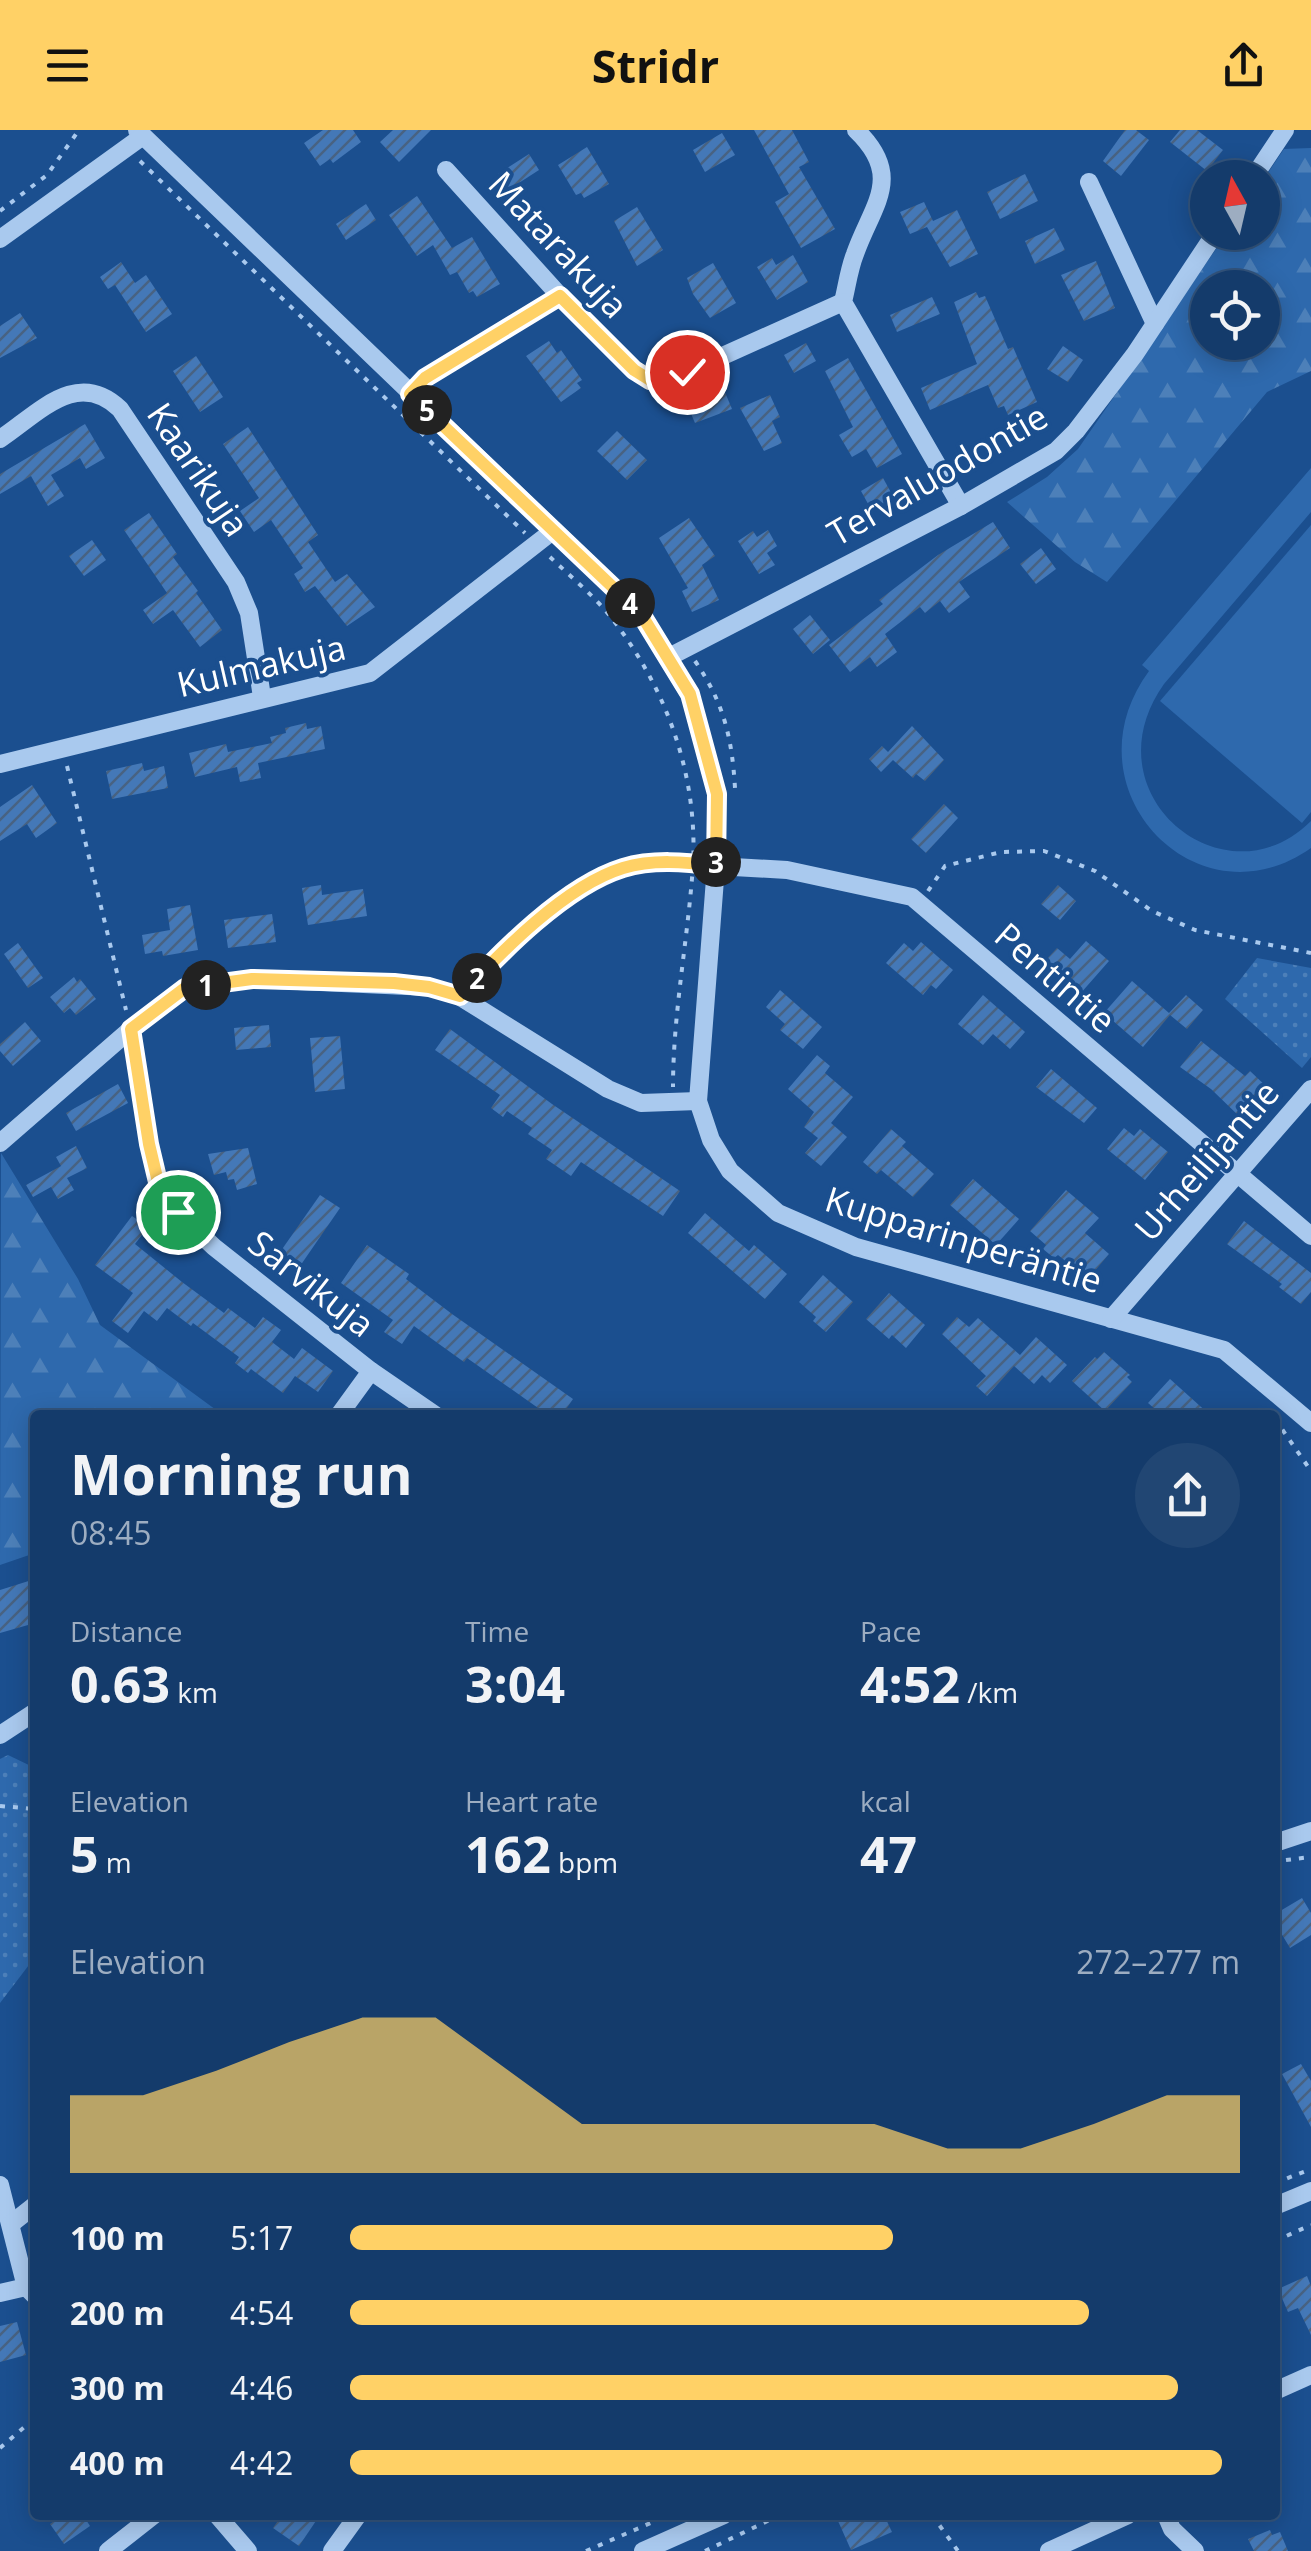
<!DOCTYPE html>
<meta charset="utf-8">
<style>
body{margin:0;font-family:"Open Sans",sans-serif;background:#214673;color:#f1f3f6;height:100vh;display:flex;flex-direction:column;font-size:38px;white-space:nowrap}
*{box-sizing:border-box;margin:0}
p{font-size:32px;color:#9dadc1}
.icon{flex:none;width:55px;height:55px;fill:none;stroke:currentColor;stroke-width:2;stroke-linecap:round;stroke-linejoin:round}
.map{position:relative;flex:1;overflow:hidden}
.sheet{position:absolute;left:30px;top:1280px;width:1250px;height:1110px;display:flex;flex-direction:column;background:#143b6b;border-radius:10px;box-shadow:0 5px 25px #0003,0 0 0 2px #33557e}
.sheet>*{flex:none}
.needle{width:65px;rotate:352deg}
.buttons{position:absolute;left:1190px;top:30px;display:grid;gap:20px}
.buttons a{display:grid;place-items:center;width:90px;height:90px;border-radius:50%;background:#143b6b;box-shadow:0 5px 25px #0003,0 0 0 2px #33557e;font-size:50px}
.pin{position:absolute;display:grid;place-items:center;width:85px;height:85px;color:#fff;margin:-42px;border:5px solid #fff;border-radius:50%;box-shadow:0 2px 10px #0007}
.km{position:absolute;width:50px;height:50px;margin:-25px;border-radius:50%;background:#222;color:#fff;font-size:28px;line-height:50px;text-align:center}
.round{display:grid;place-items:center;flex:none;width:105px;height:105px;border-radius:52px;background:#214673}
.summary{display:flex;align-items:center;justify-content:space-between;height:170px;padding:0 40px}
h1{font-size:55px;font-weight:700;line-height:75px}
.figures{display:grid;grid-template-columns:repeat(3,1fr);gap:15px;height:170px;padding:10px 40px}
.figures div{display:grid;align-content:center}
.figures b{font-size:50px;font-weight:700}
.figures small{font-size:28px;font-weight:400}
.figures p{font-size:28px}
.chart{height:280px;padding:20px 40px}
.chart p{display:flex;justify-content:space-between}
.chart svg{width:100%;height:180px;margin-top:10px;fill:#ffd166;opacity:.7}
ul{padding:0 40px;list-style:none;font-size:32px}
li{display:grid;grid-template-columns:160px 120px 1fr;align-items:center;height:75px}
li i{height:25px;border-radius:12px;background:#ffd166}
header{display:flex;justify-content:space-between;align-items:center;height:130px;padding:0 40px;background:#ffd166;color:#111;font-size:45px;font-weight:700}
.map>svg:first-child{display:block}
.forest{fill:url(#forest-firs);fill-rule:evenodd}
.park{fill:url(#park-dots)}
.pitch{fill:#2e69ad}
.building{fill:url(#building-hatch)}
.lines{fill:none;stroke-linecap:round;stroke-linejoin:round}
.path{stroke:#a9c9ee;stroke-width:4;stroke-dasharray:5 8;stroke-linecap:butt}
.minor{stroke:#a9c9ee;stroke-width:18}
.route-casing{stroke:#fff;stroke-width:20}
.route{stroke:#ffd166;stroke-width:12}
.labels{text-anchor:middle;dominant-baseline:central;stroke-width:8;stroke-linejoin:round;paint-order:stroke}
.street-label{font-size:35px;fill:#fff;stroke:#1b4f8f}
</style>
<header><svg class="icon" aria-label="menu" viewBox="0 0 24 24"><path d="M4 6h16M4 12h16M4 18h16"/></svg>Stridr<svg class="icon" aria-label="share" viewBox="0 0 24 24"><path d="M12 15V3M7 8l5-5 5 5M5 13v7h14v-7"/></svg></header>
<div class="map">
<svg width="1311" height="2421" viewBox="0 0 1311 2421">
<defs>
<pattern id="forest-firs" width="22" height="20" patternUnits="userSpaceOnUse" patternTransform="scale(2.5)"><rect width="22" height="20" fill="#2e69ad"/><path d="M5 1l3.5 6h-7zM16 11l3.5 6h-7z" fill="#4d80b9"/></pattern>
<pattern id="park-dots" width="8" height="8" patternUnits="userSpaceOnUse" patternTransform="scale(2.5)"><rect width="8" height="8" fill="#2e69ad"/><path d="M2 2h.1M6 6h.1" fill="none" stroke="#4d80b9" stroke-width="1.8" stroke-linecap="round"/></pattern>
<pattern id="building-hatch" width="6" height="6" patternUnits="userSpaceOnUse" patternTransform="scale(2.5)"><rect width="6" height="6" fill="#4478b7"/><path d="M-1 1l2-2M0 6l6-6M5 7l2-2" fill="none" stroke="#486282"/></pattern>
</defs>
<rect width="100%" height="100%" fill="#1b4f8f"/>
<g class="forest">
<path d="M1311,18V241L1267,262L1107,452L1075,432L1007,372L1047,347L1078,319L1227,103L1262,102L1263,50L1284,19ZM1208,158H1262V212H1208Z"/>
<path d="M1,1023L78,1149L100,1195L223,1285H35V1423L0,1435Z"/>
</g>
<g class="park">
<path d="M1257,828L1311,838V927L1302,938L1225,869Z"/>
<path d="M8,1625L35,1638V1827L0,1873V1629Z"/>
</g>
<g class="pitch">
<path d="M1311,338V382L1164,554C1086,664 1225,777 1311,691V718C1197,799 1063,658 1149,541L1142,535Z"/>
<path d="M1311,395V682L1302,693L1160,571Z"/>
</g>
<g class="building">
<path d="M323,0H353L361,12L333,33L330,29L320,36L304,13Z"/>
<path d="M393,0H431L399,32L380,12Z"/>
<path d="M754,0H792L809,32L799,37L835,99L801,118L775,72L789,64Z"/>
<path d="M1125,0H1136L1149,10L1121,46L1103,31Z"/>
<path d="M1180,0H1197L1223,20L1207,41L1170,12Z"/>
<path d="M722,3L735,25L705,42L693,20Z"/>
<path d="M587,17L609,54L584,68L581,63L576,65L558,35Z"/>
<path d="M529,24L539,40L508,60L498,44Z"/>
<path d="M1025,44L1038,71L1000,89L987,62Z"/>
<path d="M417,66L452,118L472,107L500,154L477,167L473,161L469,163L457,142L450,145L433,115L417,126L389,85Z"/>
<path d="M924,72L933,91L957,80L978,124L950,137L927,97L910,104L900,82Z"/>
<path d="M366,74L376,90L346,110L336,94Z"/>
<path d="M637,77L663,120L637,136L614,91Z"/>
<path d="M1054,98L1065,120L1035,134L1025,111Z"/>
<path d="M793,125L808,152L777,170L757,137L772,128L776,135Z"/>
<path d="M1096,131L1115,178L1084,191L1061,145Z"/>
<path d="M121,132L135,153L146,145L172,184L146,202L115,155L108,159L100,147Z"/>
<path d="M713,133L736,173L710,188L693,164L687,148Z"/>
<path d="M976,162L979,168L985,166L1008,219L1013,217L1037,272L1008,285L1004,276L998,278L988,255L930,280L921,258L977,234L954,172Z"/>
<path d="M932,167L940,184L897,202L890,185Z"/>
<path d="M20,183L37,208L0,228V196Z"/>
<path d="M549,211L557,223L561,220L582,250L577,253L581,258L561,272L526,226Z"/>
<path d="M806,213L816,231L794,243L784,225Z"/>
<path d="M1063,216L1083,230L1068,252L1047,239Z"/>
<path d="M196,226L223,267L200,282L173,241Z"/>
<path d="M848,228L902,324L877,338L866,319L852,327L839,305L853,297L825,241Z"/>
<path d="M724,260L732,279L695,293L689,279Z"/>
<path d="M770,265L780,287L772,291L782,313L764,321L740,278Z"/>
<path d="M85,294L105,328L86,339L80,328L51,345L64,366L48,376L31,346L0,364V344Z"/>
<path d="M248,297L318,405L308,412L335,452L347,444L375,477L347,496L315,456L305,462L294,444L303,438L271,390L254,402L240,381L259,368L223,314Z"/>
<path d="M617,301L647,330L627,350L597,321Z"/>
<path d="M883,348L894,368L872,381L861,361Z"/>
<path d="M149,383L177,424L173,427L198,461L196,463L222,500L200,517L173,480L153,494L143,480L167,463L124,400Z"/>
<path d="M689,388L715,426L702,435L719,470L692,482L682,461L688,458L659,408Z"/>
<path d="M993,392L1010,418L959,452L970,467L949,483L940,471L925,483L920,477L885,504L897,522L877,537L870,527L850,542L829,515L883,474L879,470L938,425Z"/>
<path d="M768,400L777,416L767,423L775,435L759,444L738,411L753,401L757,407Z"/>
<path d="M92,410L106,430L84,446L69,426Z"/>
<path d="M1041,418L1056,439L1036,454L1020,434Z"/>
<path d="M810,485L830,510L813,524L793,499Z"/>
<path d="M306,593L307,599L321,596L325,619L258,633L261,648L240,652L237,637L195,647L189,623L226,614L228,622L272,613L270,607L286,603L285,598Z"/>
<path d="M912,596L944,630L925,651L916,644L913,648L893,630L881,642L869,629L882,616L888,622Z"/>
<path d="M142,633L144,641L164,636L168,658L112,669L106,641Z"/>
<path d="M32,655L57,693L36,708L27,694L0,711V677Z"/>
<path d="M944,674L958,688L926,723L911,709Z"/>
<path d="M321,755L322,765L363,759L367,786L308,795L302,758Z"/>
<path d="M1058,755L1076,771L1060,790L1041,774Z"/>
<path d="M190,775L198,820L163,826L162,821L145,824L142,805L170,800L167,779Z"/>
<path d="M272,784L276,812L228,818L224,790Z"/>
<path d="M1086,811L1109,831L1080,864L1044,832L1057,818L1070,829Z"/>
<path d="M921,812L953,840L936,859L931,855L923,865L886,833L904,813L913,821Z"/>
<path d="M18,813L43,848L28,858L4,824Z"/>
<path d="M74,847L77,852L80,849L96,869L76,885L70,878L64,883L50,867Z"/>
<path d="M1132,851L1169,883L1186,865L1203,880L1187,899L1170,885L1143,917L1104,883Z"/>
<path d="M780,860L822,897L803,919L780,900L785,894L766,877Z"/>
<path d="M983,865L1025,902L1010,919L993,904L983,915L958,894Z"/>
<path d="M25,892L41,911L13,936L0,921V914Z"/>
<path d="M269,895L271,917L236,920L234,898Z"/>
<path d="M450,899L552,974L680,1061L663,1086L581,1032L571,1046L546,1029L552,1020L528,1004L532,998L507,981L503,987L491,978L500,965L435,920Z"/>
<path d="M340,906L345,959L315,962L310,908Z"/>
<path d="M1201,911L1245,946L1250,941L1269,959L1241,988L1211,959L1180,937Z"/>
<path d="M817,925L830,936L825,943L853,967L831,993L847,1007L821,1036L805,1023L818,1008L804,997L814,982L788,959Z"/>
<path d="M1051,939L1097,978L1084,993L1036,957Z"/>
<path d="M118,954L128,973L76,1001L66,983Z"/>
<path d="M1124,998L1134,1006L1140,999L1168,1022L1145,1050L1107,1019Z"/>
<path d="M891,999L906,1012L902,1016L934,1044L913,1067L881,1040L877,1044L863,1032Z"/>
<path d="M76,1016L87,1038L67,1048L74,1060L58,1069L51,1057L33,1067L26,1055L61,1036L56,1027Z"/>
<path d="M248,1018L257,1054L237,1060L234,1049L228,1050L226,1042L214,1045L208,1024Z"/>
<path d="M973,1049L1019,1089L996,1115L950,1075Z"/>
<path d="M1066,1060L1099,1088L1085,1103L1109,1124L1088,1149L1058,1125L1054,1128L1043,1119L1046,1115L1030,1101Z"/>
<path d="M320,1065L340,1078L298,1139L278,1125Z"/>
<path d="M705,1083L749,1121L754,1115L787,1144L765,1169L688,1103Z"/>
<path d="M132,1086L148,1097L135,1114L182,1152L224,1183L228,1178L255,1198L263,1187L281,1200L272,1212L294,1229L302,1218L333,1241L318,1262L295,1246L283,1263L251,1239L248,1243L235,1233L239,1227L193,1193L191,1196L167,1178L157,1191L144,1181L128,1203L112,1191L133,1163L95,1135Z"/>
<path d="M1244,1091L1311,1143V1162L1301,1174L1279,1157L1282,1154L1227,1114Z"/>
<path d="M367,1115L409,1144L406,1149L452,1184L573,1269L562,1285H548L467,1228L464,1232L414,1196L402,1214L384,1202L393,1190L341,1153Z"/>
<path d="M823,1145L853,1172L826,1202L813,1191L816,1187L799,1172Z"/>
<path d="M889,1163L925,1195L906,1218L892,1205L889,1209L866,1189Z"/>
<path d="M957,1187L969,1197L978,1188L1020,1225L1036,1207L1067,1235L1050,1253L1042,1245L1034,1254L1014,1236L987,1266L976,1256L986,1246L942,1204Z"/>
<path d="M1104,1222L1130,1245L1127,1247L1132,1252L1105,1281L1072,1251L1095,1227L1097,1229Z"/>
<path d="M1170,1249L1210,1285H1162L1148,1273Z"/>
<path d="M35,1449V1493L0,1503V1460Z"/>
<path d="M1302,1768L1311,1783V1805L1290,1818L1281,1803L1275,1806V1784Z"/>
<path d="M1301,1934L1311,1951V1997L1282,1944Z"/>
<path d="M1307,2146L1311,2156V2205L1298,2178L1288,2182L1278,2159Z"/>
<path d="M17,2192L26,2225L0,2232V2196Z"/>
<path d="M63,2385H83L90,2396L64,2414L50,2394Z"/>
<path d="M282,2385H320L299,2416L273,2398Z"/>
<path d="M852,2385H884L892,2402L851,2420L838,2391Z"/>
<path d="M1270,2400L1272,2405L1280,2402L1288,2421H1254L1248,2409Z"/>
</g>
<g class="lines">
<g class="path">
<path d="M140,31L525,403"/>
<path d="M0,81L47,45L79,0"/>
<path d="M424,250L543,176"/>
<path d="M550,427C570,446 593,465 610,486C666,557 698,644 693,735C688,809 673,883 673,957"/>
<path d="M695,531C724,573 732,608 735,658"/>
<path d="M67,636L126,880"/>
<path d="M928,761L945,736L1001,722L1044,721L1095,741L1152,781L1195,800L1311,823"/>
<path d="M473,852C511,812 570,755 623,738C646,731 670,732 693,733"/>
<path d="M1275,1289L1311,1341"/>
<path d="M0,1676L35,1679"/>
<path d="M1286,1730L1311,1727"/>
<path d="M1275,2053L1311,2039"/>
<path d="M1275,2111L1311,2095"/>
<path d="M0,2318L35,2288"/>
<path d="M932,2385L958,2421"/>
<path d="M586,2421L669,2385"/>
<path d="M705,2421L780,2385"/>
</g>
<g class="minor">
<path d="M137,0L641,484L690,565L717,665L716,736L698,971L711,1010L730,1041L778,1083L856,1117L1224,1220L1311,1293"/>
<path d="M856,0C905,47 872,75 855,124C849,139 847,156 843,172L961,376"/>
<path d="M446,40L560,166L634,240L650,250L687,242L843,172"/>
<path d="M1253,48L1285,0"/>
<path d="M1089,52L1155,194"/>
<path d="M0,109L143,6"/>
<path d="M0,309C39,283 77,238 120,279L236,452L249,483L262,567"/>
<path d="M669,527L961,376L1056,321L1076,301L1135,224L1216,102"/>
<path d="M0,634L370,543L554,400"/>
<path d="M716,736L787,740L912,767L1311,1106"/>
<path d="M131,899L149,1014L158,1052L178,1083L214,1117L371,1241"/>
<path d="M0,1013L131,899L185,858L252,849L429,857L459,866L608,959L641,973L698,971"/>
<path d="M1111,1189L1311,959"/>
<path d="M339,1285L371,1241L435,1285"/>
<path d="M0,1605L35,1582"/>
<path d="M1275,1713L1311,1701"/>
<path d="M0,2055L26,2157L35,2166"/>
<path d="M1275,2076L1311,2061"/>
<path d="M11,2094L35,2075"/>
<path d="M0,2163L26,2157"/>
<path d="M1275,2261L1311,2245"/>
<path d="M217,2385L248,2421"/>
<path d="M1166,2385L1172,2399L1195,2421"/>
<path d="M108,2421L154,2385"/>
<path d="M332,2421L358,2385"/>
<path d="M643,2421L724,2385"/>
<path d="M1049,2421L1128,2385"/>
</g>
</g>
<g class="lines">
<defs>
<path id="route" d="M178,1082L158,1052L149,1014L131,899L185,858L252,849L394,853L429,857L460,866C501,822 565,756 623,738C653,729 685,732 716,736L717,664L690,564L641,484L410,264L425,248L560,166L634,240L650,250L687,242"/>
</defs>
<use href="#route" class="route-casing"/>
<use href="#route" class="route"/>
</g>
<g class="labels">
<g class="street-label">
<text transform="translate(559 114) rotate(47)">Matarakuja</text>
<text transform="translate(199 339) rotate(56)">Kaarikuja</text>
<text transform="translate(937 344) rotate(-30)">Tervaluodontie</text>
<text transform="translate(261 535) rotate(-13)">Kulmakuja</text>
<text transform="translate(1056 847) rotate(41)">Pentintie</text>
<text transform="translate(1206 1030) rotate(-49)">Urheilijantie</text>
<text transform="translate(964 1109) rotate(17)">Kupparinperäntie</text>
<text transform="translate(312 1153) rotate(38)">Sarvikuja</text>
</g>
</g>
</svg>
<div class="buttons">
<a><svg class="needle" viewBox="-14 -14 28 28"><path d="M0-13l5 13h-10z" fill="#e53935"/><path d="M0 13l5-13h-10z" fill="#9dadc1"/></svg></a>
<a><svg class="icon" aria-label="locate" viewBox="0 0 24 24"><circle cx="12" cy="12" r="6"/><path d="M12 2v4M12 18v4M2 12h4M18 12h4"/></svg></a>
</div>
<div class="pin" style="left:178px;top:1082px;background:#1e9e55"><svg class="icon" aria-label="arrive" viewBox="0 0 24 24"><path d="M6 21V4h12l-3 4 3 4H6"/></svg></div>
<div class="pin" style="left:687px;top:242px;background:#d93025"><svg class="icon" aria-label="check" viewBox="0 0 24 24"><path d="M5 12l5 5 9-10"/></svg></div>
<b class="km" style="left:206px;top:855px">1</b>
<b class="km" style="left:477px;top:848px">2</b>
<b class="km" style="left:716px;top:732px">3</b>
<b class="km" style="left:630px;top:473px">4</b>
<b class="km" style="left:427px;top:280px">5</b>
<section class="sheet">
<div class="summary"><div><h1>Morning run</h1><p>08:45</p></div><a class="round"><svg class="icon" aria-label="share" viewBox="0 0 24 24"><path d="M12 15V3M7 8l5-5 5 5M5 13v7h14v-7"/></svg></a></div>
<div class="figures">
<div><p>Distance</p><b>0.63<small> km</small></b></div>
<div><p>Time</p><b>3:04</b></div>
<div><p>Pace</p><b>4:52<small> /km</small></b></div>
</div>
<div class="figures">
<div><p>Elevation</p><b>5<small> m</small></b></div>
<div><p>Heart rate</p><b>162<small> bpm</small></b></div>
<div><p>kcal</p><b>47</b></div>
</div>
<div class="chart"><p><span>Elevation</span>272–277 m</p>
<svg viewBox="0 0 160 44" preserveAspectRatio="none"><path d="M0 44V25L10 25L20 19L30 12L40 6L50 6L60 19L70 32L80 32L90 32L100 32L110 32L120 38L130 38L140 32L150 25L160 25V44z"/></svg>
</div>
<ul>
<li><b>100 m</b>5:17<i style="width:61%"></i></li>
<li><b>200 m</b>4:54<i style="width:83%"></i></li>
<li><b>300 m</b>4:46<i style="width:93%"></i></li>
<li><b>400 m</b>4:42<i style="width:98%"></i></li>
</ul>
</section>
</div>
